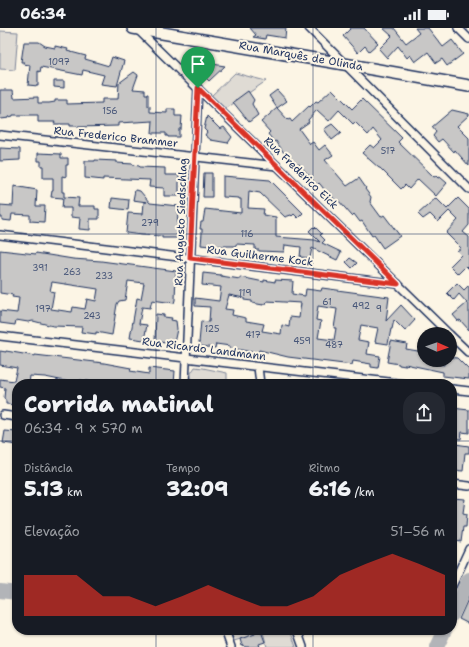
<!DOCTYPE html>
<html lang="pt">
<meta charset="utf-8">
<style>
body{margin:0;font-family:"Shantell Sans",sans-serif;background:#242831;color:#f1f3f6;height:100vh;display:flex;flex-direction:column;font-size:15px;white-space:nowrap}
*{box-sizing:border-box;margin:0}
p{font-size:13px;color:#9ea1a6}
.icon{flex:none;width:22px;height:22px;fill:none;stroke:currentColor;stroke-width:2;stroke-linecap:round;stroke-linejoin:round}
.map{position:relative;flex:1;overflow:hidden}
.panel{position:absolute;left:12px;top:351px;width:445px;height:256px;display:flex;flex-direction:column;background:#171b24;border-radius:16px;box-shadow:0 1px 3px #0004}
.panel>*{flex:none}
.needle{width:26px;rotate:92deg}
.controls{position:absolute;left:417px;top:299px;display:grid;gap:8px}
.controls a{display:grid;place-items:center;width:40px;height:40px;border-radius:50%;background:#171b24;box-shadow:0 1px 3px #0004;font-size:20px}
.pin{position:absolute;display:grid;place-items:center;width:34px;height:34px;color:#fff;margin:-41px -17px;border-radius:50% 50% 50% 0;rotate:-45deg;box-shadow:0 0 4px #0007}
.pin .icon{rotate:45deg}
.round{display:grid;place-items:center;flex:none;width:42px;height:42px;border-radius:16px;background:#242831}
.head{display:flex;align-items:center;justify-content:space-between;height:68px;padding:0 12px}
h1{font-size:22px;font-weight:800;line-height:30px}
.stats{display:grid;grid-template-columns:repeat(3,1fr);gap:6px;height:68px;padding:4px 12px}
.stats div{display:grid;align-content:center}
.stats b{font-size:20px;font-weight:800}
.stats small{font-size:11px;font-weight:400}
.stats p{font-size:11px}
.chart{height:112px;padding:8px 12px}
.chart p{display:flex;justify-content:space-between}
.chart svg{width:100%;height:72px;margin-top:4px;fill:#d93025;opacity:.7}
.status{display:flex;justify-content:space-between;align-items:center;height:28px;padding:0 20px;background:#171b24;direction:ltr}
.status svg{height:11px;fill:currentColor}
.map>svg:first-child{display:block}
.green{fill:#dfdbd4;stroke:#7d8599}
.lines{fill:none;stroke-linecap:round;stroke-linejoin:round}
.river{stroke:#b2b4b8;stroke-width:14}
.building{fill:#c8c7c6;stroke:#1b2f5e;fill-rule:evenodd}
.street-casing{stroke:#1b2f5e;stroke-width:10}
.primary-casing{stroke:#1b2f5e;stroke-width:14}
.street{stroke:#fcf5e5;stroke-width:7}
.primary{stroke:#fcf5e5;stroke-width:11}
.route-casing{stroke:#fff;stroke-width:8}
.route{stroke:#d93025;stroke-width:5}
.grid{fill:none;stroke:#1b2f5e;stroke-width:1;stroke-opacity:0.55}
.labels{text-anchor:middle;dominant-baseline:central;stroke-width:4;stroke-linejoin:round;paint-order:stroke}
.number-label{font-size:9px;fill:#465578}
.street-label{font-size:11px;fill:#1b2f5e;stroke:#fcf5e5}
</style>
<div class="status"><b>06:34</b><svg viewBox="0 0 49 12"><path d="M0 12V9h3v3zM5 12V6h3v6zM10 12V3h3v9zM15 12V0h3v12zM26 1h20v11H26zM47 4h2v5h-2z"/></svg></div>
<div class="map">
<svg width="469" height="619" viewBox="0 0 469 619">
<rect width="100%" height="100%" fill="#fcf5e5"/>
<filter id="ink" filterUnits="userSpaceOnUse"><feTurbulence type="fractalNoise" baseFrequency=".025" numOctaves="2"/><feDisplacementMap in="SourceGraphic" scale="8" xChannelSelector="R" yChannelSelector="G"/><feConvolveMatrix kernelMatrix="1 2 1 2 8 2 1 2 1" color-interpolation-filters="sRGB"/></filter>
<g filter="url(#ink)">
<g class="green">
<path d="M0,3L18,4L15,42L0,41Z"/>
<path d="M235,45L266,53L224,82L211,68Z"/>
<path d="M195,339L203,340L227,345V356H191V345Z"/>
<path d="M230,602H290L296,619H267L263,604L234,613Z"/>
</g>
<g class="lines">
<g class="river">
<path d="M0,563L17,565"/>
<path d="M452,587L469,551"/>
<path d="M437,619L445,602"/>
</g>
</g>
<g class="building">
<path d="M250,0H286L285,10L266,7L265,11L253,9L256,7Z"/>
<path d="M351,0H364L378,15L369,23L365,18L358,25L343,8Z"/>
<path d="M383,0H394L406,15L419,5L415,0H428L443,19L452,12L463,26L447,38L442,31L436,35L428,24L415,34L410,27L407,30L398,18L387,30L379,21L392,8Z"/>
<path d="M24,14H39L45,18L55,20V18L68,21L67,23L86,28L85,31L109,38L112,29L124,33L117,58L101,56L104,47L83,42L82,47L41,39L40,44L38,43V58L28,57L30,37L23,36L24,34H21Z"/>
<path d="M206,35L225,38L209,53L198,42Z"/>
<path d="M134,44L138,47L133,61L145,62V66H148V78H150V84L167,85V81H175V88H182L181,101H179V109H168V108H166V105H152L153,93L118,95V98L77,99V98H70V96H54L55,94H38V87H13V88L9,89V90L1,91L0,89V62H13L14,70L38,69V75H49L55,74V72H67V76L102,75V71H118L119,55Z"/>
<path d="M54,53H64V60L54,59Z"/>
<path d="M332,61L352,81L362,71L402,110L398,114L434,149L436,148L438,150L440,149L447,155L436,168L418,151L409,161L405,157L401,161L380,140H379L362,125L370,117L374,120L382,112L373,101L368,107L355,94L353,96L339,82L329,93L317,82L308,92L309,94L299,101L310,116L313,114L319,122L325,117L333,127L325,132L347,158L359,150L366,160L365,161L371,169L370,174L381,189L384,187L400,208L383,220L374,207L372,208L362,193L360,194L354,186L352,188L338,172L336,174L329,164L327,165L320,156L319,155L317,157L299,136L297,137L294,134H293L286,124L284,125L276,113L274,114L268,106L270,104L261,94L277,80L269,68L277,62L287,73L277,80L288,92L290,91L292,94L309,78L310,79L316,73L318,74Z"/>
<path d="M248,63L254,72L252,76L258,87L249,94L233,74Z"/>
<path d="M452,82L469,86V87L457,98L469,110V138L455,122L454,124L442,111L438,114L433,108L436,104L432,99Z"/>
<path d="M207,88L220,101L224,99L232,109L228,115L211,112L205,107L207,104L204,101Z"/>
<path d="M332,96L341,105L332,112L324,101Z"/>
<path d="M0,120L20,121V132L0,133Z"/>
<path d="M38,125L61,126V130H68V137H66V149L62,148V164H64V169L79,170L78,178H95V181H99V191H90V202L79,201L80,190L71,189V180H62L63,170L51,169L52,163H53V150H43V138H41V133H38Z"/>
<path d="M95,132L117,133V135L133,136V137L139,138L140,139L165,140V147H179V168H164V160L149,159L150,152L103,150V152L85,150V133H95Z"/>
<path d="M204,145H212V169H203Z"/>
<path d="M223,148L270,152L303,185L298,190L294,186L292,188L291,187L285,189L260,165L249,163L248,180L264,181L263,187L276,189V209L315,212L320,214L309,203L313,199L314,200L315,199L322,206L320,207L325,212L322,215L341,224L337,232L312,220L310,230L300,229L301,219L285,217L284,224L259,223V222H255V217L236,216V218H218V219L201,217L202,205V201H200L201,194H203L205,181L241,185V171H239V170L223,169Z"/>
<path d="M14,158L37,162L36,178H45L44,194L30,193V187L12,186L11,193L2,192V189H0V177L13,178Z"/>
<path d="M135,162L140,163L150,175L178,178L177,210H162V208L142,207L126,205L128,185L143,186L144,174H147L133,172Z"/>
<path d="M112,170L129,172L128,182L111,180Z"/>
<path d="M436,170L447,181L458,170L469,181V197L463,204L469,209V241L466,238L458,246L450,238L461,227L457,223L461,220L446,205L458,192L449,183L438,194L430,186L423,191L418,186Z"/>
<path d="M0,222L36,226V225L73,231L101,233L176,243L175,272L174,275L152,272L150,280L142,279L139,296L147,297L144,312L130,310L137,270L141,271L144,255L128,253L125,272L119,273L117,276L112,307L96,304V306L81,304L82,299L53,298L33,293L28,294L16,292L15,297L0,295V283L17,285L19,270L12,269L13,267L0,265ZM52,254L98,261L96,273L87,271L85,281L73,279L72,284L51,281L54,264L50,263Z"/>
<path d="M350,230L357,235L352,240L346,234Z"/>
<path d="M203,245L221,247V248L240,251V249L264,254V252L275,254V252L293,253L292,266L305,268L306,261L321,263L322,260L389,269L386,293L401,277L415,292L405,303L394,292L392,301H391L388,316L375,314L378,300L361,297L358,312L369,314L367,326L380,328L378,340L371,339V336L353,333L352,337L288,329L259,322L258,325L230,320V318L216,316L215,320L200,318V315H199L201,293L209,294L210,279L195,278V270L219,273L221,259L202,257ZM229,267L244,270V272L252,273V275L263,277V276H266L267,273L301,275L299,290L290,289L289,299L282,297L281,306L262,303L264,296L246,293V290L232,287L233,282L225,281ZM318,278L337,281L334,300H336L334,312L318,310L321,293L316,292Z"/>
<path d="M457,255L464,262L469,257V302L460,292L458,293L453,287L467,275L459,266L454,272L447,265Z"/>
<path d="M156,286L164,287V289L172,290L171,292L176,293L177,301L174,315H165L155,313Z"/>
<path d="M391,313L407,316L406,321L424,324V332H427V335L444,337L445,332H450V329L457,330L469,342V351L443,348V344L405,336V338L399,337V336L387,334Z"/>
<path d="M0,323L6,324V323L35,328V327L104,335L131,340L130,343L149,346V340L175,343L174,356H130L114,353L113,356H108L80,352V356H69L70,354L45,349L30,348L29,356H17V377L6,376V373L4,370L5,360L0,359V351L14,353L17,340L0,337Z"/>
<path d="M452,380L469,382V405L462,404L461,411L452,410Z"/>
<path d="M5,403L17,404V417L3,415Z"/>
<path d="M455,416L469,418V425H465L463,443L452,442V430H454Z"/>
<path d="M452,470L465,471L463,485L467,486L466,499H463L461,514L452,512Z"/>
<path d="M469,569V596L459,591Z"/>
<path d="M261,603L265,614L259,616L260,619H245L244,617L242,618L240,611L255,606V605Z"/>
</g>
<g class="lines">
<defs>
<g id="street">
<path d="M309,0L469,161"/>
<path d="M458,0L469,11"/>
<path d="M138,2L449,306"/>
<path d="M0,107L277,138"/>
<path d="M0,207L398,256"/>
<path d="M450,307L469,325"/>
<path d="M0,308L406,356"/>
<path d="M258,339L260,356"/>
<path d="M185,356L198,60"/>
<path d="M452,361L469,363"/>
<path d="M3,387L17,389"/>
<path d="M452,456L469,458"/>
<path d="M452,558L469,521"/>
<path d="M225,602L231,619"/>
<path d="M297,602L303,619"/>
</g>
<path id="primary" d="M133,0L344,36L469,58"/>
</defs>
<use href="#street" class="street-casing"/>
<use href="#primary" class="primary-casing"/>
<use href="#street" class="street"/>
<use href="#primary" class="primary"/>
</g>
</g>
<g class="lines" filter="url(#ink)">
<defs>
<path id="route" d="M198,60L398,256L190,230Z"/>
</defs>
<use href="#route" class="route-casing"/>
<use href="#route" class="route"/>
</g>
<path class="grid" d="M156,0V356M313,0V356M0,206H469M0,413H17M452,413H469M156,602V619M313,602V619"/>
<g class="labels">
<g class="number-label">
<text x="59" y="34">1097</text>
<text x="110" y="83">156</text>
<text x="388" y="123">517</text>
<text x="150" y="195">279</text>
<text x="247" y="206">116</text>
<text x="40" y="240">391</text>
<text x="72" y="244">263</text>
<text x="104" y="248">233</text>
<text x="245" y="265">119</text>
<text x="327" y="274">61</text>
<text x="361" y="278">492</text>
<text x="43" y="281">197</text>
<text x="379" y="281">9</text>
<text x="92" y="288">243</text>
<text x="212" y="301">125</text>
<text x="253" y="307">417</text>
<text x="302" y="313">459</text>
<text x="334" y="317">487</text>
</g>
<g class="street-label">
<text transform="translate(301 28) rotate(10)">Rua Marquês de Olinda</text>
<text transform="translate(116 109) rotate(6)">Rua Frederico Brammer</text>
<text transform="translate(301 145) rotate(44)">Rua Frederico Eick</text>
<text transform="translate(181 194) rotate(-88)">Rua Augusto Siedschlag</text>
<text transform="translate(260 228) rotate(7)">Rua Guilherme Kock</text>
<text transform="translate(204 321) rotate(7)">Rua Ricardo Landmann</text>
</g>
</g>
</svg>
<div class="controls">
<a><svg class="needle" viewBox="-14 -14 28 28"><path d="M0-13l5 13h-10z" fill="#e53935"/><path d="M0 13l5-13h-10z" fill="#9ea1a6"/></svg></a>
</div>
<div class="pin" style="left:198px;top:60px;background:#1e9e55"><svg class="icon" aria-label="arrive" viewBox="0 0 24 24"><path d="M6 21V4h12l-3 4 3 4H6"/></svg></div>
<section class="panel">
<div class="head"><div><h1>Corrida matinal</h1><p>06:34 · 9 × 570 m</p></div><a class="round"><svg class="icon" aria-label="share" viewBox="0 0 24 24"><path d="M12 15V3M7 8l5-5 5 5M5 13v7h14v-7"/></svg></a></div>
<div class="stats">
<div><p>Distância</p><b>5.13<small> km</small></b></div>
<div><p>Tempo</p><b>32:09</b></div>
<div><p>Ritmo</p><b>6:16<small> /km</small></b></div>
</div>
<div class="chart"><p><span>Elevação</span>51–56 m</p>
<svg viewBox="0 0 160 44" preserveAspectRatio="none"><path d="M0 44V19L10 19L20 19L30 32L40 32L50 38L60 32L70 25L80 32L90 38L100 38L110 32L120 19L130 12L140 6L150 12L160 19V44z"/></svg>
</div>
</section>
</div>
